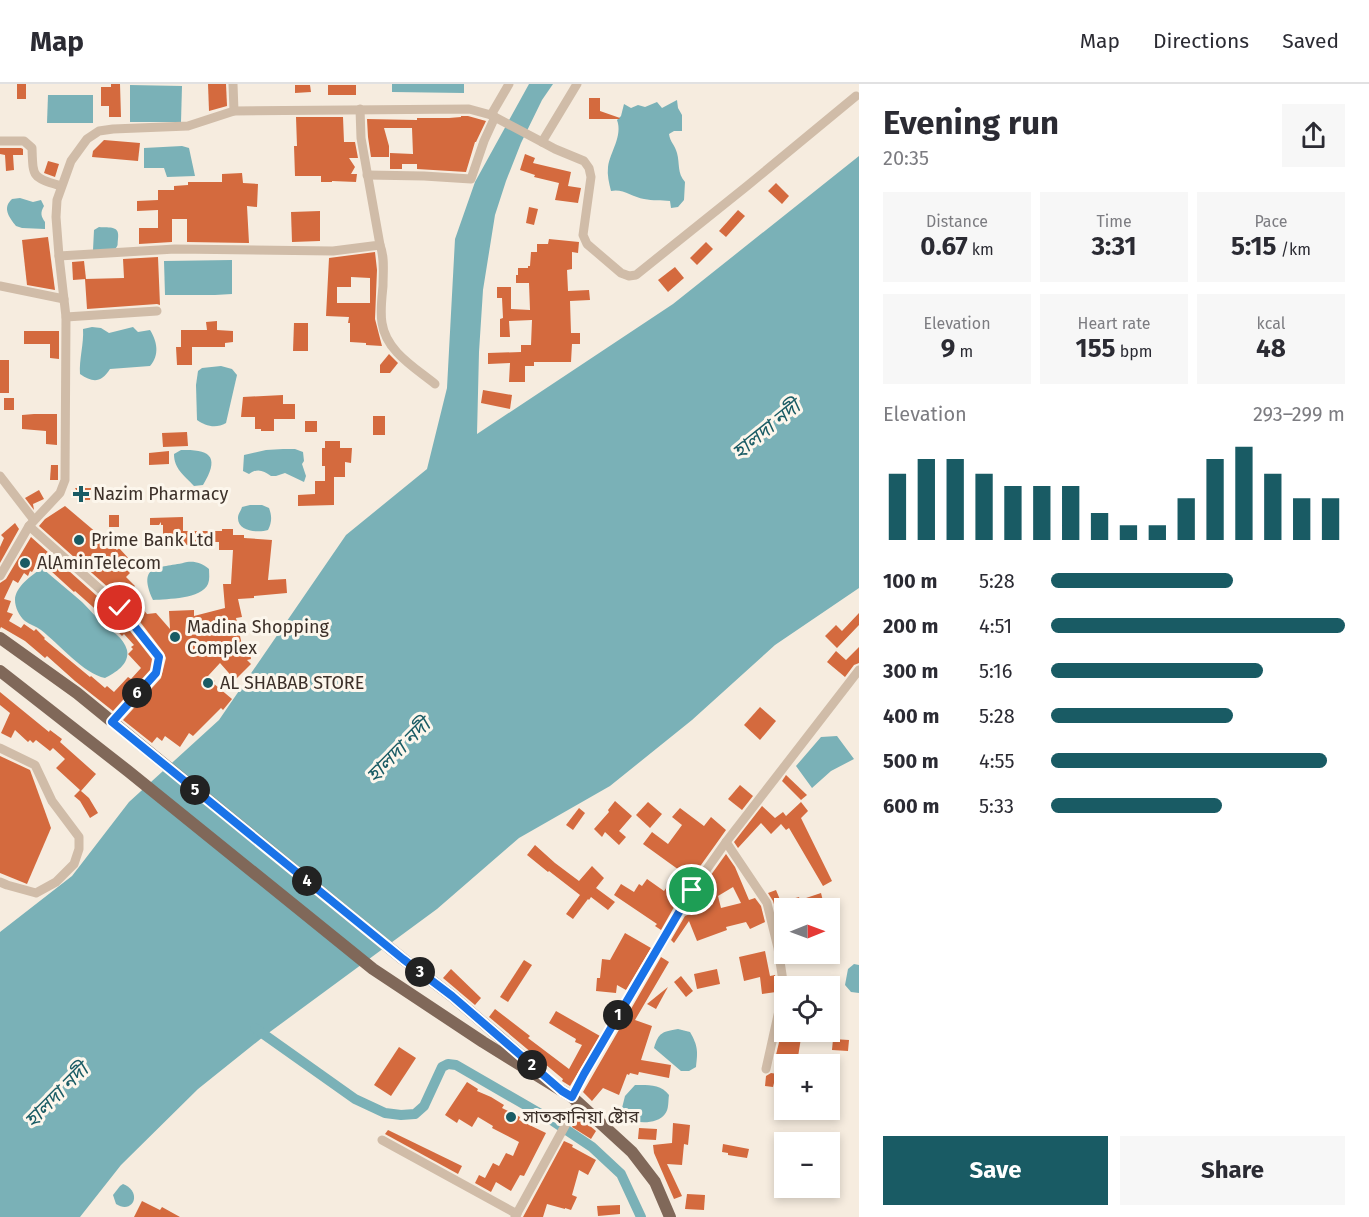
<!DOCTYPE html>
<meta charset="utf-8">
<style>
body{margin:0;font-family:"Fira Sans","Noto Sans Bengali",sans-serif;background:#f7f7f7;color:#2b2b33;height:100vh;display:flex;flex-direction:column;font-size:22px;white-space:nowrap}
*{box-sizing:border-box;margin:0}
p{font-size:20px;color:#7c7c81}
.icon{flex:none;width:33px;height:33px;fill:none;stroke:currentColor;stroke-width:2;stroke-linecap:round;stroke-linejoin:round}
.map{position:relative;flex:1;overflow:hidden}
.side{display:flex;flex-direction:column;background:#fff;width:510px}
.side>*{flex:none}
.needle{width:39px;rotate:89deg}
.fabs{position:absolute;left:774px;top:814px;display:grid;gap:12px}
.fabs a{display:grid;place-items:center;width:66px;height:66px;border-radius:0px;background:#fff;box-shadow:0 3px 9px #0003;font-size:30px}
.pin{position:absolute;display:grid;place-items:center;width:51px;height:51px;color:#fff;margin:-26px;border:3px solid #fff;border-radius:50%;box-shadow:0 2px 6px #0007}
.km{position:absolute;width:30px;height:30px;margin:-15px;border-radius:50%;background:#222;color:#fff;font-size:16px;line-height:30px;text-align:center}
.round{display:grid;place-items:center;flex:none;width:63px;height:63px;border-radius:0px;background:#f7f7f7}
.head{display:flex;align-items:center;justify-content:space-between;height:102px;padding:0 24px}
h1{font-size:33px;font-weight:700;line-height:45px}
.figures{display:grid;grid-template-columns:repeat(3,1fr);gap:9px;height:102px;padding:6px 24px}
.figures div{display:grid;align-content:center;border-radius:0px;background:#f7f7f7;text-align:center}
.figures b{font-size:26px;font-weight:700}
.figures small{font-size:16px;font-weight:400}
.figures p{font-size:16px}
.chart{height:168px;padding:12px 24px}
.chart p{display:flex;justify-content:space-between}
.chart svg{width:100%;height:108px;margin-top:6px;stroke:#195b64;stroke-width:6}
.action{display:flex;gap:12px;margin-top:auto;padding:12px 24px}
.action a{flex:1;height:69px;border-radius:0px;background:#195b64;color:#fff;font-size:24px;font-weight:700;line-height:69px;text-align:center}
.action a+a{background:#f7f7f7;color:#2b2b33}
ul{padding:0 24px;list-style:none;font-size:20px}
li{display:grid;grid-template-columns:96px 72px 1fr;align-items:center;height:45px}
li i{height:15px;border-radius:8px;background:#195b64}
header{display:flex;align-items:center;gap:36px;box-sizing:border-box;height:84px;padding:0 30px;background:#fff;border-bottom:2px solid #e1e1e2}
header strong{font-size:28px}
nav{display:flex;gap:33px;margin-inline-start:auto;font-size:21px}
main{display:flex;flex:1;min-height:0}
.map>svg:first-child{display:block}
.water{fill:#7ab1b7}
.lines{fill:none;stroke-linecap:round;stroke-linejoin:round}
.canal{stroke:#7ab1b7;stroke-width:10}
.building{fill:#d46a3e;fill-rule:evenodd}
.minor{stroke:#d0bca8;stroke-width:9}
.major{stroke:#806859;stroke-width:12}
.route-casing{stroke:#fff;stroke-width:12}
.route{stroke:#1a73e8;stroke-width:8}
.poi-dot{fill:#195b64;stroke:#fcf6ec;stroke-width:2}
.labels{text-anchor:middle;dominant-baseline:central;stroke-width:6;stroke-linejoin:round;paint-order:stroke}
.poi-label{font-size:18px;fill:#3c3029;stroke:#fcf6ec;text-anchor:start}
.water-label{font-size:20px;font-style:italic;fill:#195b64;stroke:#fcf6ec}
</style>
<header>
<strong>Map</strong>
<nav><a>Map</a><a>Directions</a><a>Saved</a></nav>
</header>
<main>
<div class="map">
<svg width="859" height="1133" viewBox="0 0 859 1133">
<rect width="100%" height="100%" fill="#f6ecdf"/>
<g class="water">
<path d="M392,0H464V9L392,8Z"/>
<path d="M529,0H553L542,16L521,59L506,97L495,131L483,206L479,268L477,350L673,220L859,72V504L775,561L692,636L610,702L519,754L437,825L263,953L198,1005L121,1081L80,1133H0V848L72,792L129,718L219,636L346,451L427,385L447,304L455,155L475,98Z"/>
<path d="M130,1L182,2L181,38H130Z"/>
<path d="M48,11H93V39H47Z"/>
<path d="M677,16L678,24L682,31V47H674L669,50C670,58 675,61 677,69C680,80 677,89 685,98L684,116L678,123L671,124L670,117C661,116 653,117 644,115C633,113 622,104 611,107C609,99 607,91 608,83C610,68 623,52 617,36L621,32L624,20L631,24L638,21L645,23L657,18L662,24Z"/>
<path d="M182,62L189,64L195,92L167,93L164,84H144V64Z"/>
<path d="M20,114L33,118L41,116L44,122C40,129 41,132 45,138V145L22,144L16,142C9,133 2,124 12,115Z"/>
<path d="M99,143C110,144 120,141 118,155C117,163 119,159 115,166H93L94,146Z"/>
<path d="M232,176V210L215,211H165L164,177Z"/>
<path d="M92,243L101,244L109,249L133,243L138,248L150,246C157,257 160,271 150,282L110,285C101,299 93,299 80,290C79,275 84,260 83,245Z"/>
<path d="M221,282L232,285L237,291L226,339C216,345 205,342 197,336L196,301L198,287L202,284Z"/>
<path d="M283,365H295L303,368L304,377L302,380L306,392L304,398L285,389L276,392H271C263,386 257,384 249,390L243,387L244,371L266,366Z"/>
<path d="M181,366C211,365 220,373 203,401L194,402C184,391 174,385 174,370Z"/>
<path d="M250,421H262L269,424C272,432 272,438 268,446C259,449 237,448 238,433C238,430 241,427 242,423Z"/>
<path d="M187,478C195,477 202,479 209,485C209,490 210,495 208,500C201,515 168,515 153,516C136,478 161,485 187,478Z"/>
<path d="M42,484C55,495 69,507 82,518C89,525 95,532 102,539C111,546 124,554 127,566C130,580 115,589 105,594C84,590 59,560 41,546C36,542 30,541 25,537C19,532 15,523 15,516C15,503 32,491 42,484Z"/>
<path d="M837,652L854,675L831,687L812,704L796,682L821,653Z"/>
<path d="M854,880L859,881V909L851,908L845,901L848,885Z"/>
<path d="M678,945L690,948C698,962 698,967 696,983L689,987H681L654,964C659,948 662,948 678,945Z"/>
<path d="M635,1001C648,1001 661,1000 669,1011C668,1018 669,1025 665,1030C658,1040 638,1040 628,1035C625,1033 624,1031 621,1028L625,1012Z"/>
<path d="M123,1100C143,1108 133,1131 116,1120L113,1111L120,1102Z"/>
</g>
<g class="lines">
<path class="canal" d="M255,944L355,1015L385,1029L401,1031L415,1030L424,1022L442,983L448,980L456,981L553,1037L592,1063L621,1090L641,1133"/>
</g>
<g class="building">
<rect x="17" y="0" width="9" height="15"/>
<path d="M111,0H120L121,33H109V22H101V3H111Z"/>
<path d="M208,0H226L227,22L209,27Z"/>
<path d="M295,1H310L311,8L295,9Z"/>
<rect x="328" y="1" width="28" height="10"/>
<path d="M589,14H600V27L620,34L619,35H589Z"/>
<path d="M461,32H468L486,37L476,58H475L466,88L417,85V80H402V85H390V69L413,70L412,44H384L389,62V73H371L368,53L367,35L417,36V34H449L461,33Z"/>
<path d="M296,33H343L344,58H355L358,74H349L355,83L351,90H357L356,98L332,97V98H321V92H295L294,62H297Z"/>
<path d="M104,56L140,59L138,77L92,73L93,67Z"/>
<path d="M0,64H21L23,65V71H13L14,86L6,87L5,71L0,70Z"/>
<path d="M525,70L535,74L533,79L571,88L568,102L581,104L578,119L555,116L559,99L534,93L535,91L520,86Z"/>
<path d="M48,77L59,80L55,93L44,89Z"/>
<path d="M242,89L243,99L258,100L257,123L247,122L249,159L187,158V135H172V158L139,160V144H158V126L137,127V117L158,116V106H174V102L188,101V98H222V90Z"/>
<path d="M776,99L789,112L782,120L768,107Z"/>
<path d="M529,123L538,125L534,141L526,139Z"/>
<path d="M738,126L745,132L726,153L719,147Z"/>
<path d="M320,127V157L292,158L291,128Z"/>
<path d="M48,153L55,206L27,201L22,156Z"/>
<path d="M549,155L579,158L578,169L572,168V185L567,186L568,207L589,206L590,216L570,217L571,249H580V260H572L571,278H534V282H525V298H509L510,279L488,280V269L521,268V261H531L532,236L509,237L510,253H500V235L503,234L502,214H497V203H511V225L530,226L529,199H516V191H518V184H528V182H530L531,168H537V160H548Z"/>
<path d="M706,158L713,165L697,181L690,174Z"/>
<path d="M375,168L377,186L375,235L382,262L366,261V259L350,258V239H348L349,233L326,232L329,174ZM351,193L370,194V219H337V203H351Z"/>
<path d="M158,173L160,221L157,220L87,225L85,195L124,194L123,175Z"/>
<path d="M84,177L86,195L73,196L72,178Z"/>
<path d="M675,183L684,194L668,208L658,196Z"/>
<path d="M217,237V246L233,247V258L225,259V263H192V281H177L176,263H181V246H207L206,238Z"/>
<path d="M294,239H308V267H293Z"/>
<path d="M24,247H59V275L50,274V260H24Z"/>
<path d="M389,270L398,279L390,289H380V281Z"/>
<rect x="0" y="276" width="9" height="33"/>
<path d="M483,306L512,311L510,325L481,319Z"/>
<path d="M283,311V320H295V335H274V347H261V345H255V333H241L243,313Z"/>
<rect x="4" y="314" width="10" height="12"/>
<path d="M34,330H57V361L46,360V347L22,345V331Z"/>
<rect x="373" y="332" width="12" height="19"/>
<rect x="305" y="337" width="12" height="11"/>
<path d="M187,348L188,362L163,363L162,349Z"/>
<path d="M325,357H340V364H352L351,379L345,378V393H334V421L298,422V411L315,410V397H325V382H322V364H325Z"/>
<path d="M169,367V380L149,381V369Z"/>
<path d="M51,381H58V396H50Z"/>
<path d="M75,404H91L90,416H82Z"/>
<path d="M39,406L44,415L33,420L34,426L25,414Z"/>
<path d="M65,422L117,466L119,464L131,477L125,484L130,489L126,493L135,502L122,514L120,511L119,513L39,442L45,435Z"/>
<rect x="109" y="431" width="10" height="12"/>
<path d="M183,433V447H222V445H233V451H244V454L272,456L268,496L286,495L287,509L254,512V514L238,515L242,533L236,534L242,561L249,560L251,575L247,576L251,580L235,596L220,579L208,592L215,597L213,599L232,615L223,626L221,624L193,652L189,649L180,663L165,652L162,657L157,653L152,659L123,636L161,594L166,574L164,569L131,526L138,519L147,530L156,529L170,545L169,527L194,526V532L225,524L223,500H231L233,466H219V458H191V461L163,462V441H161V438L159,441H150V434Z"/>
<path d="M15,439L19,445L0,479V463L4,454L1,451Z"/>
<path d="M31,453L116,529L152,575L150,586L113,627L75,597L47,572L45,574L25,557L1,543L0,545V499L6,495ZM39,476L74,508L75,507L93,523L122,552L124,550L134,561L131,563L133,565L128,570L141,584L131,595L128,593L114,608L107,602L105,604L91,592L90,593L44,555L45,554L36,545L34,547L24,540L21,544L9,537L13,530L7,528L11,517L4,515L13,496L18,499L24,489L28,492L30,487L32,488Z"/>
<path d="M859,529V541L837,564L825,552L836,541L842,547Z"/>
<path d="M859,563V579L854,581L845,593L827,578L836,567L846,576Z"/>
<path d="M0,608L49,648L50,646L62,655L60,658L96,690L81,707L89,714L98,729L90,734L80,717L74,712L80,706L56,684L65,675L53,664L50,667L36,656L33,659L30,656L28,658L15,646L11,654L1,649L10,629L0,621Z"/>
<path d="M760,623L776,637L760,656L744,641Z"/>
<path d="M0,672L30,686L51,744L27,800L0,789Z"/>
<path d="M786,691L807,711L801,716L782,697Z"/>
<path d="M740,701L753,712L742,726L728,715Z"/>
<path d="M615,717L632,732L619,747L626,753L619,761L605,748L602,753L594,745L609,728L608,726Z"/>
<path d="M648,718L662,730L650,744L636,731Z"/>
<path d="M801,718L808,727L801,734L832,797L823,802L789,744L786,746L781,740L771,750L761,739L738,764L734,758L762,722L775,734L783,728L786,732Z"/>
<path d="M579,724L585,729L573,746L566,741Z"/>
<path d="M680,724L704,742L711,733L726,746L686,802L661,846L655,842L657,840L614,811L621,800L634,808L639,800L642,802L647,795L664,807L679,786L643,760L652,748L668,760L682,741L672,733Z"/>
<path d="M535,761L555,779L579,797L592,782L604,794L596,804L615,818L608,826L591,813L589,816L588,815L573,835L566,830L580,811L549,787L548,788L527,771Z"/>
<path d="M726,770L735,783L749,816L755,814L761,822L765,838L750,845L746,838L726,843L727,846L697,857L689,837L674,859L671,856L685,832L713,820L703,802ZM733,803L741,819L721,824L718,812Z"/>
<path d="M776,806L781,818L799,813L800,816L821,809L825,825H784V854L773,817L768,809Z"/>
<path d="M625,849L651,864L626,906L617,901L616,909L596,907L597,894H600L602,875L610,876Z"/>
<path d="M765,867L770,892L775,891L777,904L776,908L762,910L760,893L744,897L739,873Z"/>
<path d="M661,873L669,878L635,936L652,942L641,976L671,981L669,994L639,988L638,991L630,989L629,991L627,990L619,1011L603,1004L592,1017L583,1008Z"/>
<path d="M524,876L532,881L508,918L500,913Z"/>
<path d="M451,885L481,914L475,921L443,894Z"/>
<path d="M717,885L720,900L697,905L694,890Z"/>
<path d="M681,892L693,907L686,913L674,898Z"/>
<path d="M668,903L656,925L647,920Z"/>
<path d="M495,925L530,952L528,954L569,985L582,961L575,958L576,955L549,939L556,927L600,952L570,1002L562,997L563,995L489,933Z"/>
<path d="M781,950L801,954L797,979L775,975Z"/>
<path d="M833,955L849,956L848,967L832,966Z"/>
<path d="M399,963L416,974L391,1012L374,1001Z"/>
<path d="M771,989L784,991V1002L774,999L773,1003L765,1002L766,992Z"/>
<path d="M467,998L478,1005L477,1007L491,1013L504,1021L502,1024L520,1033L519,1036L546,1049L524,1092L520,1091L511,1107L496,1098L491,1108L475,1099L479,1091L485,1094L493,1079L499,1082L506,1069L513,1072L519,1058L492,1044L493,1042L478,1033L472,1043L459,1035L457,1039L445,1031Z"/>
<path d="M578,1032L596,1047L591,1055L572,1043Z"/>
<path d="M673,1039L690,1041L688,1061L684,1060L682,1081L667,1080L682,1112L674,1115L654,1069L653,1061L672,1059Z"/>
<path d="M639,1044L657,1045L656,1056L638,1055Z"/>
<path d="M388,1046L462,1082L458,1090L385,1050Z"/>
<path d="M564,1057L573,1061L572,1063L596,1076L588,1091L579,1086L572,1111L577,1113L571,1126L565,1124V1125L547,1120L543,1133H523Z"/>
<path d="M723,1060L749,1065L747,1074L728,1071V1069L722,1068Z"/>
<path d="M687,1110L705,1111L704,1126L685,1125Z"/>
<path d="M142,1117L160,1126L162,1123L180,1133H134Z"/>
<path d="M620,1121V1130L598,1132L597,1122Z"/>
</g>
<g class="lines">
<g class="minor">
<path d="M233,0L234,27"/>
<path d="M491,31L542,58L577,0"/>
<path d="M0,57H24L32,64C33,94 32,93 61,102"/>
<path d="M542,58L555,65L584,77L589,84L591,93L583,151L587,160L621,189L629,192L636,191L747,102L856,12"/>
<path d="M367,91L424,92L471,95L484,57L495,33"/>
<path d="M380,161C385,174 383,188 383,202C382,213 380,227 382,239C386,267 414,283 435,300"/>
<path d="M59,172L175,165L333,167L380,161L361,54L360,25"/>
<path d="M0,202L64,215"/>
<path d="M66,233L157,227"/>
<path d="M0,392L34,436"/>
<path d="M29,442L120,523L159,573L156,589L112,638"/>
<path d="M0,492L29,442L60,409L65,396L66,233L59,172L56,133L57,116L71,77L87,55L99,47L113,45L188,42L234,27L469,25L491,31L509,0"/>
<path d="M0,664L35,681L52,717L79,753V765L74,780L56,798L36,809L7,801L0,798"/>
<path d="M726,758L767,819L778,864L784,904L766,985"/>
<path d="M572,1013L692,806L726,758L859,586"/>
<path d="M382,1056L517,1130"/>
<path d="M515,1133L578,1018"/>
</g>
<g class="major">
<path d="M0,554L77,609L403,875L452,912L532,981"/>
<path d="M0,587L128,687L373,885L483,958L572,1013L632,1068L655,1098L670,1133"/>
</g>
</g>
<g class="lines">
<defs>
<path id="route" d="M120,524L159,573L156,589L112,638L403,875L452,912L562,1007L572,1013L584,990L692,806"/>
</defs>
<use href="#route" class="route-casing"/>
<use href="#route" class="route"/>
</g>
<g class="poi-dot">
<path d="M78 401h6v6h6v6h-6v6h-6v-6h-6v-6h6z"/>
<circle cx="79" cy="456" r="6"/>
<circle cx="25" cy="479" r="6"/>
<circle cx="175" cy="553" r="6"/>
<circle cx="208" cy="599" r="6"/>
<circle cx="511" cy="1033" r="6"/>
</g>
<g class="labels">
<g class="poi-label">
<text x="93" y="410">Nazim Pharmacy</text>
<text x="91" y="456">Prime Bank Ltd</text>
<text x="37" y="479">AlAminTelecom</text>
<text x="187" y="543">Madina Shopping<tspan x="187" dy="21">Complex</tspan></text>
<text x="220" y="599">AL SHABAB STORE</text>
<text x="523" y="1033">সাতকানিয়া ষ্টোর</text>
</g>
<g class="water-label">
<text transform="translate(766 345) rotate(-39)">হালদা নদী</text>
<text transform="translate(398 666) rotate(-45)">হালদা নদী</text>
<text transform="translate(56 1011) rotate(-45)">হালদা নদী</text>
</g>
</g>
</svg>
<div class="fabs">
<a><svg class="needle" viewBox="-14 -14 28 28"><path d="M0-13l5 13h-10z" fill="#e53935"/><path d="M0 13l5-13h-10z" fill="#7c7c81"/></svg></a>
<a><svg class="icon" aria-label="locate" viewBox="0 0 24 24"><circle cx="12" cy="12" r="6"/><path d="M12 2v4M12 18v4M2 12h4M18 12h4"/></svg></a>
<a>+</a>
<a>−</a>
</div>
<div class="pin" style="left:692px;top:806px;background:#1e9e55"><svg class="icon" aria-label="arrive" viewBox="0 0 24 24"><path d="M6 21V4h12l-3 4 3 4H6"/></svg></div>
<div class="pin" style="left:120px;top:524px;background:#d93025"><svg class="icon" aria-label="check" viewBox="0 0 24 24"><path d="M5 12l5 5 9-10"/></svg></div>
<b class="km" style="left:618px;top:931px">1</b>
<b class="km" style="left:532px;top:981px">2</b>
<b class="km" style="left:420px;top:888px">3</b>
<b class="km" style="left:307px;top:797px">4</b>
<b class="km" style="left:195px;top:706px">5</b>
<b class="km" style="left:137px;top:609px">6</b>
</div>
<section class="side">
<div class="head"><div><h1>Evening run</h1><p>20:35</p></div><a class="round"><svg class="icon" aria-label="share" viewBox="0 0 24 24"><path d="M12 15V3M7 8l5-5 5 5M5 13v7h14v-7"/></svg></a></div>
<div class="figures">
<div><p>Distance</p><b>0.67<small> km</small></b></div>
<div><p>Time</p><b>3:31</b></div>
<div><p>Pace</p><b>5:15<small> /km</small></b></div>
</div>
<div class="figures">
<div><p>Elevation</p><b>9<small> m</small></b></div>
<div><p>Heart rate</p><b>155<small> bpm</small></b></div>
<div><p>kcal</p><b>48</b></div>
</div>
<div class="chart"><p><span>Elevation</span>293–299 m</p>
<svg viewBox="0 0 160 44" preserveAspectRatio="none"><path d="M5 44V17M15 44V11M25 44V11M35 44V17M45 44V22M55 44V22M65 44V22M75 44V33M85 44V38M95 44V38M105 44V27M115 44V11M125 44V6M135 44V17M145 44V27M155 44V27"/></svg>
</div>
<ul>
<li><b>100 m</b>5:28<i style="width:62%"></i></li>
<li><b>200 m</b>4:51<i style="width:100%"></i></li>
<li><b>300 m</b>5:16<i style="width:72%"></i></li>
<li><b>400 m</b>5:28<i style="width:62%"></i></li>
<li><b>500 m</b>4:55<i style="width:94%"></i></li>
<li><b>600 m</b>5:33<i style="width:58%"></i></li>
</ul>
<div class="action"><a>Save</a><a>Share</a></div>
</section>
</main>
